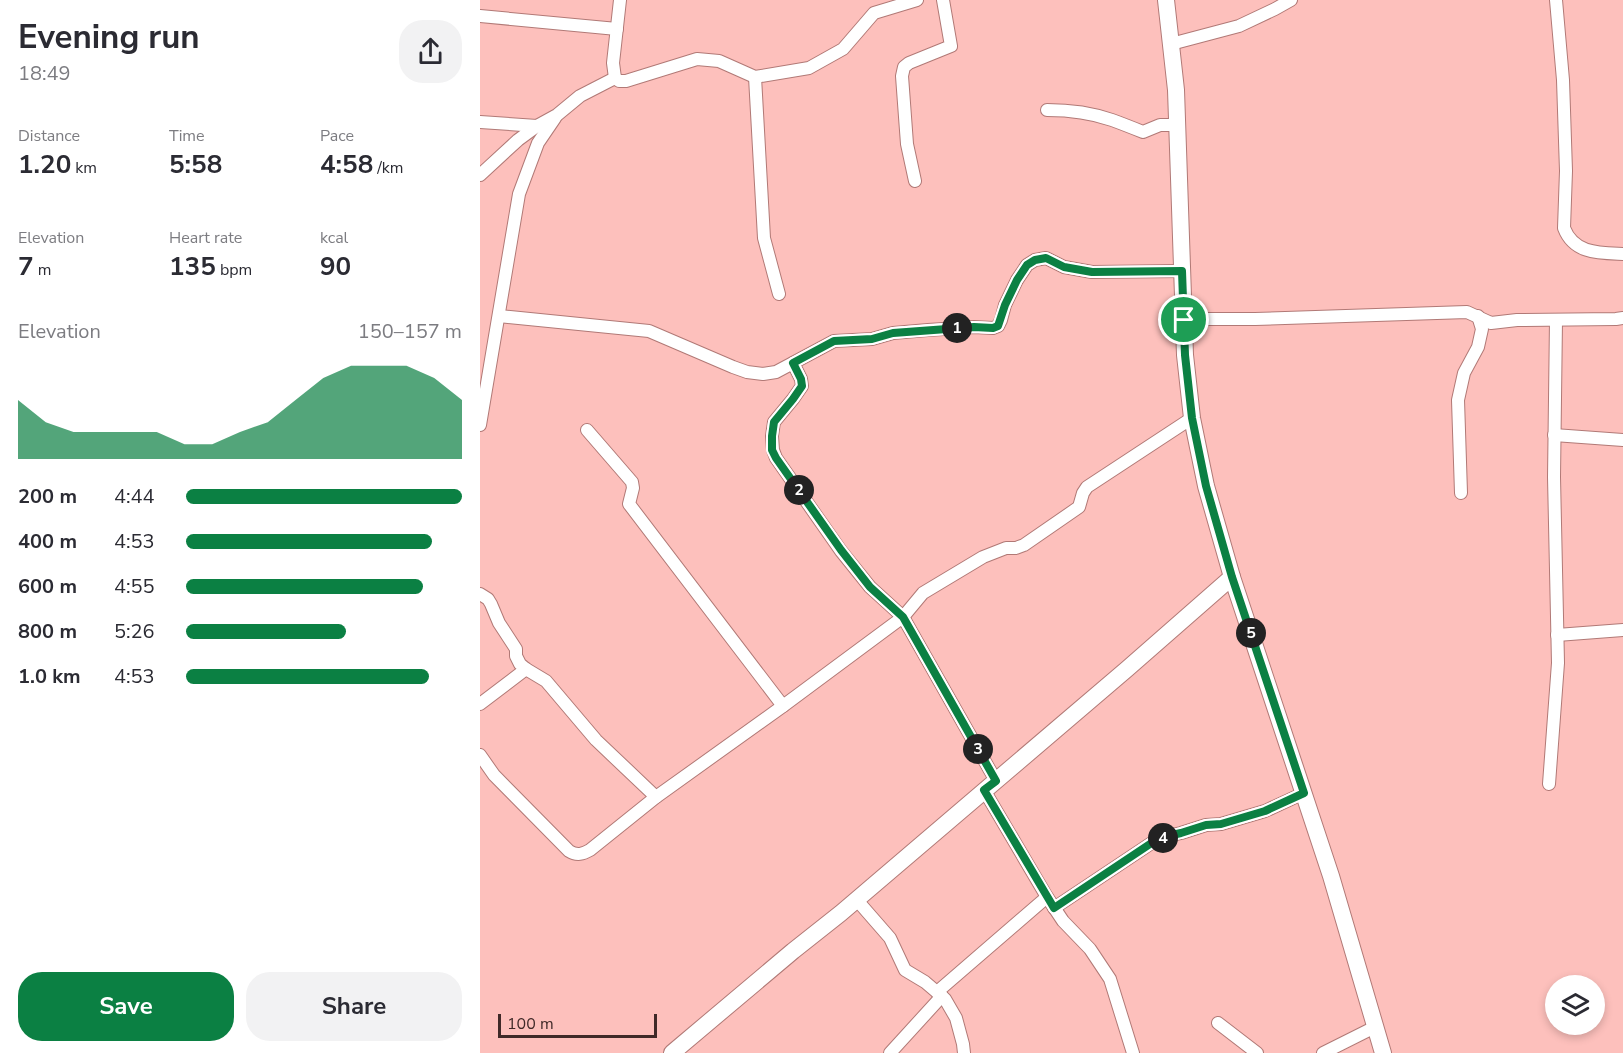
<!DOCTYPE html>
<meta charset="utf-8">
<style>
body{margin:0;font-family:"Nunito Sans",sans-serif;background:#f2f2f3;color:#2b2b33;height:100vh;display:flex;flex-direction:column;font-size:22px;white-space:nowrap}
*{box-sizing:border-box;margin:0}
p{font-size:20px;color:#7c7c81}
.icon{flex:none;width:33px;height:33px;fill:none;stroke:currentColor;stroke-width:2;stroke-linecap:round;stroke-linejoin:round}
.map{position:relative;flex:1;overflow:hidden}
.details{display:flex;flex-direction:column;background:#fff;width:480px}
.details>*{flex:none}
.tools{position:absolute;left:1065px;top:975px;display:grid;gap:12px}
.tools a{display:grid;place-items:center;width:60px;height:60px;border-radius:50%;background:#fff;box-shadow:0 3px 9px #0003;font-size:30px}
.scale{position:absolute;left:18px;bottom:15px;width:159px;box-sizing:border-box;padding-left:6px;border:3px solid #402928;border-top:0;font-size:16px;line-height:21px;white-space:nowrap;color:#402928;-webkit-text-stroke:4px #fdc0bc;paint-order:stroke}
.pin{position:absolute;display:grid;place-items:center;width:51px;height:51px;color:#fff;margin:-26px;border:3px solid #fff;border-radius:50%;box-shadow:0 2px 6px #0007}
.km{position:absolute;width:30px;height:30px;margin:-15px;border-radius:50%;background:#222;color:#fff;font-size:16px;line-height:30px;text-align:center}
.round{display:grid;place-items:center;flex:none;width:63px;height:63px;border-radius:24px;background:#f2f2f3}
.overview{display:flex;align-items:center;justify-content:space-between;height:102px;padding:0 18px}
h1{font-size:33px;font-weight:700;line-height:45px}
.metrics{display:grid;grid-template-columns:repeat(3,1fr);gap:9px;height:102px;padding:6px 18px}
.metrics div{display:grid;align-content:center}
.metrics b{font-size:26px;font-weight:700}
.metrics small{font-size:16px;font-weight:400}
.metrics p{font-size:16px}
.chart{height:168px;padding:12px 18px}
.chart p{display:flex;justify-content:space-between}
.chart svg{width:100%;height:108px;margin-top:6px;fill:#0b8043;opacity:.7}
.primary-button{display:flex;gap:12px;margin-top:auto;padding:12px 18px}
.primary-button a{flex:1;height:69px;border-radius:24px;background:#0b8043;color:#fff;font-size:24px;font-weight:700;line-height:69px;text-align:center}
.primary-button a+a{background:#f2f2f3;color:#2b2b33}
ul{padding:0 18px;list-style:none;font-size:20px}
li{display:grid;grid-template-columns:96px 72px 1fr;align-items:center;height:45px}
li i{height:15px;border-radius:8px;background:#0b8043}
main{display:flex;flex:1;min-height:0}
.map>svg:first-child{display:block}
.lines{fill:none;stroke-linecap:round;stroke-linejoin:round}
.street-casing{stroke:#b17976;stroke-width:14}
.secondary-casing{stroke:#b17976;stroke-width:18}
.street{stroke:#fff;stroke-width:12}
.secondary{stroke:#fff;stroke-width:16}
.route-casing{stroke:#fff;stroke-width:12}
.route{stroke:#0b8043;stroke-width:8}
</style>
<main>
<section class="details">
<div class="overview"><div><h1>Evening run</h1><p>18:49</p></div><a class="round"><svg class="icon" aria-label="share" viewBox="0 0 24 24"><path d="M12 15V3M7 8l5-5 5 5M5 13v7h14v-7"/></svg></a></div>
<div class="metrics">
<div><p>Distance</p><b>1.20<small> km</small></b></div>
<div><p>Time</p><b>5:58</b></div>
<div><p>Pace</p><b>4:58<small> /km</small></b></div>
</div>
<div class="metrics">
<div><p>Elevation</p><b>7<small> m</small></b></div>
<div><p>Heart rate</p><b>135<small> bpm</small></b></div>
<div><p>kcal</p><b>90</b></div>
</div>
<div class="chart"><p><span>Elevation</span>150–157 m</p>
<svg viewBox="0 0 160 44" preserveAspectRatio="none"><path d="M0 44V20L10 29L20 33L30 33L40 33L50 33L60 38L70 38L80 33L90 29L100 20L110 11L120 6L130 6L140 6L150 11L160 20V44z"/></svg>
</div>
<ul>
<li><b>200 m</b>4:44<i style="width:100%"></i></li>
<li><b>400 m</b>4:53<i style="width:89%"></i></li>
<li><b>600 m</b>4:55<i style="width:86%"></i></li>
<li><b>800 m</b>5:26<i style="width:58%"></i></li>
<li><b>1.0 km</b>4:53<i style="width:88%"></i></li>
</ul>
<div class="primary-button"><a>Save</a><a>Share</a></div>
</section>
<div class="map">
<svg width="1143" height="1053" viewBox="0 0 1143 1053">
<rect width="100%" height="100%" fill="#fdc0bc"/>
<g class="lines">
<defs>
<g id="street">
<path d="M1076,0L1083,80L1086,171L1084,228C1094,254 1119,253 1143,254"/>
<path d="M0,16L137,29"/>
<path d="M691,44L759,26L795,9L811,0"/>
<path d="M275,77L284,238L299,294"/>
<path d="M135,78L133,63L140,0"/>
<path d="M567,110C589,110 612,113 632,120C643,124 653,128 663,132L680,125H697"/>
<path d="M0,122L57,126"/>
<path d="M0,175L38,140L57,126L77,115L100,96L135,78L139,81H146L217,59L239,61L275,77L329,68L363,49L394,13L437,0"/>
<path d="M435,181L427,144L422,76L424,67L429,63L471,46L463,0"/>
<path d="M19,316L169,331L253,367L267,372L283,374L296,372L354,341L392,339L413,333L448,330L494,327L513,328L518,326L521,320L525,305L537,280L547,265L555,260L566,258L584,267L612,272L702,271"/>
<path d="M704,319H775L987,312L1011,323L1037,320L1136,319L1143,318"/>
<path d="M313,363L321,379L322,386L313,399L294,422L292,436L293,450L296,458L361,551L390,587L423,617L516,781"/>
<path d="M0,425L39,194L58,143L75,118"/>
<path d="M107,430L152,482L153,488L149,504L303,706"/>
<path d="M1074,435L1143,440"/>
<path d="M981,493L978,400L984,373L998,347L1002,329L998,316"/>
<path d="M0,594L8,599L11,604L19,623L36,649V656L40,664L46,669L66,681L116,740L176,797"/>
<path d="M1077,635L1143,630"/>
<path d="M0,704L46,669"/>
<path d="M0,755L14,775L89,851C97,856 103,854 110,850L176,797L303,706L423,617L443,593L503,557L526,548H536L544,545L599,507L603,493L607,487L712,418"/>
<path d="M1069,784L1078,663L1074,477L1076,320"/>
<path d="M504,790L567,897L583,921L610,949L630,979L653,1053"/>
<path d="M376,899L410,938L425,970L445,982L465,999L476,1018L483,1044L484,1053"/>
<path d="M574,908L679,838L701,833L726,825L741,824L785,811L824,793"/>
<path d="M457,992L567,897"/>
<path d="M738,1023L777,1053"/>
<path d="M410,1053L462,996"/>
<path d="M843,1053L895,1027"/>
</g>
<g id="secondary">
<path d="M686,0L696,90L705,355L712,418L726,486L752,577L851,876L903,1053"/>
<path d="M192,1053L313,951L361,913L647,669L752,577"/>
</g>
</defs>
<use href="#street" class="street-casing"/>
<use href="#secondary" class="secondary-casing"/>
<use href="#street" class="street"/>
<use href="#secondary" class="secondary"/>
</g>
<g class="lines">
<defs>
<path id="route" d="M566,258L584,267L612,272L702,271L705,355L712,418L726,486L752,577L824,793L785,811L741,824L726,825L701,833L679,838L574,908L504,790L516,781L431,631L423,617L390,587L361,550L296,458L292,450V436L294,422L313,399L322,386L321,379L313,363L354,341L392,339L413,333L494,327L513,328L518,326L525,305L537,280L547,265L555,260Z"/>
</defs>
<use href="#route" class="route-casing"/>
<use href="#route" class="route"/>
</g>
</svg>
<div class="tools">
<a><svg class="icon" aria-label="layers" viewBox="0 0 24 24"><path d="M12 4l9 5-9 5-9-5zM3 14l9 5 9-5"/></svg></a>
</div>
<div class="scale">100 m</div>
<div class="pin" style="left:704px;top:320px;background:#1e9e55"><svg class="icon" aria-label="arrive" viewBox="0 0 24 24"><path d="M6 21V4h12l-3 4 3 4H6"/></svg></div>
<b class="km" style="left:477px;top:328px">1</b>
<b class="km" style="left:319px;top:490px">2</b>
<b class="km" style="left:498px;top:749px">3</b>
<b class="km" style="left:683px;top:838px">4</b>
<b class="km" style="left:771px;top:633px">5</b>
</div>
</main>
